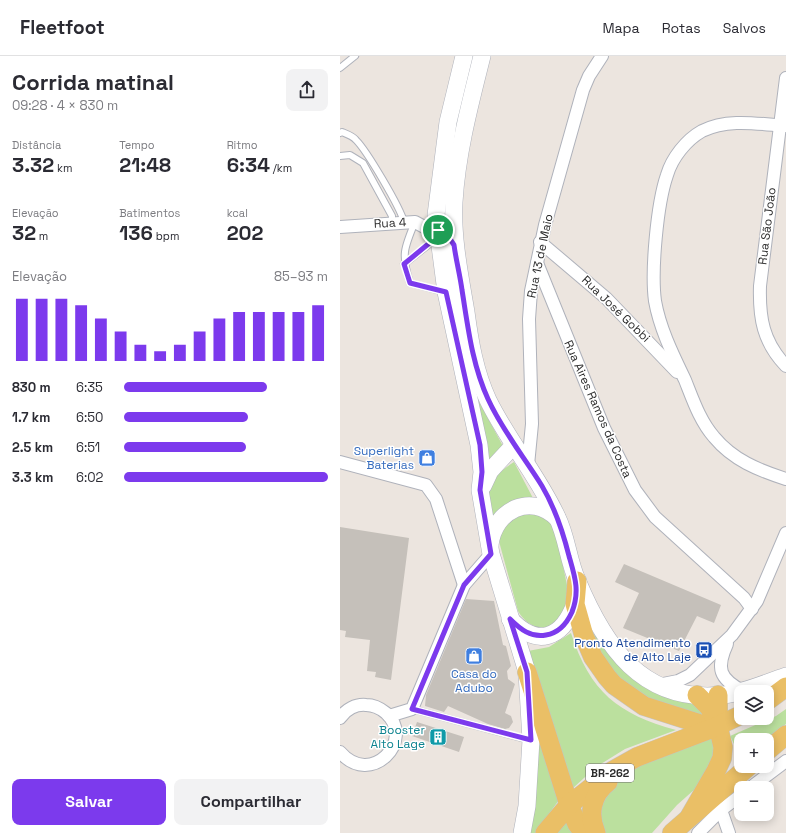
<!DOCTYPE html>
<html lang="pt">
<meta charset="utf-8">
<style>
body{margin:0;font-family:"Space Grotesk",sans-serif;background:#f2f2f3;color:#2b2b33;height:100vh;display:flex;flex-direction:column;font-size:15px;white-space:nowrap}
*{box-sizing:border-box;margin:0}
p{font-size:13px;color:#7c7c81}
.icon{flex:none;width:22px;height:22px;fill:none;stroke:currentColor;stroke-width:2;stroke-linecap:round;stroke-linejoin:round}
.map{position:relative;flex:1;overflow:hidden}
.details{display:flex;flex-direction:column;background:#fff;width:340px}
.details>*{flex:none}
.tools{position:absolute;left:394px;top:629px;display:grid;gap:8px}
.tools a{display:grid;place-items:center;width:40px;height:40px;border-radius:8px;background:#fff;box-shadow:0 2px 10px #0003;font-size:20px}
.pin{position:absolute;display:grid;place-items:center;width:34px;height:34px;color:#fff;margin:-17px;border:2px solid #fff;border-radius:50%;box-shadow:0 1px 4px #0007}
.round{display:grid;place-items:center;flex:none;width:42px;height:42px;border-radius:8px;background:#f2f2f3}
.summary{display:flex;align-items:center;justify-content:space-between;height:68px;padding:0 12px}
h1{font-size:22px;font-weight:600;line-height:30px}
.stats{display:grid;grid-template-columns:repeat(3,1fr);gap:6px;height:68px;padding:4px 12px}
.stats div{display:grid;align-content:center}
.stats b{font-size:20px;font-weight:600}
.stats small{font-size:11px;font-weight:400}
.stats p{font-size:11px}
.chart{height:112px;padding:8px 12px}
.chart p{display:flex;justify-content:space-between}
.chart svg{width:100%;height:72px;margin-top:4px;stroke:#7c3aed;stroke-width:6}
.primary-button{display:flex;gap:8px;margin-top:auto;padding:8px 12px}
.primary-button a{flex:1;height:46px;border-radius:8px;background:#7c3aed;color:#fff;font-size:16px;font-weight:600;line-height:46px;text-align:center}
.primary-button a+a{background:#f2f2f3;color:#2b2b33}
ul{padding:0 12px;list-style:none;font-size:13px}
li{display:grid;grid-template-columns:64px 48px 1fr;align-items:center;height:30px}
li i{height:10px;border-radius:5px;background:#7c3aed}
header{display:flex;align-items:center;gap:24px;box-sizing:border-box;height:56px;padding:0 20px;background:#fff;border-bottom:1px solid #e1e1e2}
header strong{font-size:19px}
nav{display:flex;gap:22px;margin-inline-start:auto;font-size:14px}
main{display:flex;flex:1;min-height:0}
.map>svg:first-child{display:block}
.green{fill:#bbe09e}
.building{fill:#c5c0ba}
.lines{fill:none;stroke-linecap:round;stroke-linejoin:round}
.service-casing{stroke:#afb2bb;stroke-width:8}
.minor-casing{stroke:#afb2bb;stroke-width:14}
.secondary-casing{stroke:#afb2bb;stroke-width:18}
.primary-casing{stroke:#c4c4c4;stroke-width:20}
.service{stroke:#fff;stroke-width:6}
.minor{stroke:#fff;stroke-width:12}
.secondary{stroke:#fff;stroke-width:17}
.primary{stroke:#eabf66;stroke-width:19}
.route-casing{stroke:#fff;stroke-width:8}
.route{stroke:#7c3aed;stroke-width:5}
.labels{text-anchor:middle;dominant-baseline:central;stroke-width:3;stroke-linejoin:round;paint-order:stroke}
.shield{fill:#fff;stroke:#6b6b6b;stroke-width:1}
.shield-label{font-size:11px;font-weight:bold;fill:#2c2c2c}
.street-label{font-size:12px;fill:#2c2c2c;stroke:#fff}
.shop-label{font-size:12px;fill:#366cbe;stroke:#fff;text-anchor:end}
.transit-label{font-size:12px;fill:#164399;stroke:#fff;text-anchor:end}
.culture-label{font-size:12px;fill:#0d838f;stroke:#fff;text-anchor:end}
</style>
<header>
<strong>Fleetfoot</strong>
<nav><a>Mapa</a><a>Rotas</a><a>Salvos</a></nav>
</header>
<main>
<section class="details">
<div class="summary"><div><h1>Corrida matinal</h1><p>09:28 · 4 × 830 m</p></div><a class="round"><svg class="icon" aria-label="share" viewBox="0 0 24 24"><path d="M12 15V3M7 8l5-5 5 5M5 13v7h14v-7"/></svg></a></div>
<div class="stats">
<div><p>Distância</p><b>3.32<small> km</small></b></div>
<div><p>Tempo</p><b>21:48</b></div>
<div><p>Ritmo</p><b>6:34<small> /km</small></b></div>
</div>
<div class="stats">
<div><p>Elevação</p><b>32<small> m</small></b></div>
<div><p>Batimentos</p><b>136<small> bpm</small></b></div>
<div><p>kcal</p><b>202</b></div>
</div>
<div class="chart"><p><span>Elevação</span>85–93 m</p>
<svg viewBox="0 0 160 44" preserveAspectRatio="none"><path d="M5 44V6M15 44V6M25 44V6M35 44V10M45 44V18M55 44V26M65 44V34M75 44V38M85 44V34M95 44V26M105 44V18M115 44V14M125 44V14M135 44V14M145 44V14M155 44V10"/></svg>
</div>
<ul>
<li><b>830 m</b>6:35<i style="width:70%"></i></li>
<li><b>1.7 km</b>6:50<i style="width:61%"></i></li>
<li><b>2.5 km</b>6:51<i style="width:60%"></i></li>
<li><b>3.3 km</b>6:02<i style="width:100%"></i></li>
</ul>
<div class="primary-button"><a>Salvar</a><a>Compartilhar</a></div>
</section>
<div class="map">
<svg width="446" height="777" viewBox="0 0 446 777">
<rect width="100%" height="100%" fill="#ece5df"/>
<g class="green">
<path d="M131,331L164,392L149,408Z"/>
<path d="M174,406L195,446L150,470C146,435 142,427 174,406Z"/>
<path d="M199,457L215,471L229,539V552C223,557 217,567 210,570C198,576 184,566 178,555L160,489L159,481L161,474L176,458Z"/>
<path d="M252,574L262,589L354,646L362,655L361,660L295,640L256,600Z"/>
<path d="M231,577C250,636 278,658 336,674L285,693L256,711L232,733L188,595L209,591Z"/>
<path d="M446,653V668L425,684H401L400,700L390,680L436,660Z"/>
<path d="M196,666L219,744L195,777H189Z"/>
<path d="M373,680L378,692L364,725L337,749L312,777H262L255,761L275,726L287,717L300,709Z"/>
<path d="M227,756L235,777H211Z"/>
</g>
<g class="building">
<path d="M0,471L69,482L51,624L35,621L36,616L27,615L30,584L5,581L6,575L0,574Z"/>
<path d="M284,508L381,549L374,567L357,560L339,595L283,572L299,537L275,526Z"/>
<path d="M126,543L154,545L163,589L166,590L171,610L167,615L168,623L175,628L165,657L171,660L173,666L169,672L165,673L148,668L108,650L104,656L85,650L86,639Z"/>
<path d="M77,666L124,681L119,696L72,680Z"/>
</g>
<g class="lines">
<defs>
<g id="service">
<path d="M0,12L15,0"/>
<path d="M0,77L2,76C7,78 13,80 16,84C27,95 60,151 64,166"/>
<path d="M0,100L10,99L23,107L52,160V167"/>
<path d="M75,166C64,192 61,199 70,227L104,236"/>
<path d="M64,208L97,182"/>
<path d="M72,653L189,684"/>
</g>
<g id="minor">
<path d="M446,22L420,230C419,262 423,286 446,310"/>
<path d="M446,70C419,68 388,62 362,75C346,84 332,102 327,119C317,148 311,215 315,245C320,273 333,299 345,324C353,344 360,365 374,381C393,404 418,414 446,423"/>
<path d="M0,171L75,166L88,173L98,174"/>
<path d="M200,186L266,242L337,316"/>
<path d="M197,207L264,372L295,434L315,461L404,542L412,553"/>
<path d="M0,406L86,429L96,443L124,529"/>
<path d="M188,409L192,368L189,263L191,235L205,169L243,34L249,20L262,0"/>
<path d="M387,588C376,612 379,623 403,635"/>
<path d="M318,629L338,625L350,619L392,579L417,545L446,477"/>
<path d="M49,660L72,653L124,529L151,498"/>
<path d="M0,662C6,653 16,648 26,649C33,649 40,652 46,657C76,684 31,732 0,696"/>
<path d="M410,732L446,705"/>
<path d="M381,754L389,777"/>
<path d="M358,777L381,754L401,739"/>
</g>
<g id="secondary">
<path d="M124,0L108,66L96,159L106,236L139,389L142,416L140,434L151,498L187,616L191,684L187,750L182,777"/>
<path d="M142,0C130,48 117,96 114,146C112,182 120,220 126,256C130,286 135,316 148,344C168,385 198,420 217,461C227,481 228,504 237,524C264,589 302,648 383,639C404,637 425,627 446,620"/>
<path d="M143,430L150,415L174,389"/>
<path d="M150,489C154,454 191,436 217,462"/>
<path d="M170,563C197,592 222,583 235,548"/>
</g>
<g id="primary">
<path d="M237,525L235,548L244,580L253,601L267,621L274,629L304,650L373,672"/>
<path d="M187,616L229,749L237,768L244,777"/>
<path d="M357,639L369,651L378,668"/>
<path d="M427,645L446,631"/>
<path d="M427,695L446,679"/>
<path d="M350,760L376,715L382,702L383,691L378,670V639"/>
<path d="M205,777L229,749L272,715L297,701L373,672L401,659"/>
<path d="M256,777C248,759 251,739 268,726"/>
<path d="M332,777L409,710"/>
</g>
</defs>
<use href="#service" class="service-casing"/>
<use href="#minor" class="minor-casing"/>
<use href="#secondary" class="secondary-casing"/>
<use href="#primary" class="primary-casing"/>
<use href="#service" class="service"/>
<use href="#minor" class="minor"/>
<use href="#secondary" class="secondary"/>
<use href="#primary" class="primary"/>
</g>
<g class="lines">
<defs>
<path id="route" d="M98,174L108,180L114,189C116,204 120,219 122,234C128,271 132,308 148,343C162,374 184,401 202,430C215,452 223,476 229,500C235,521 240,535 232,556C227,567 219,577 206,579C191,582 180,573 170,563L187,616L191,684L72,653L124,529L151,498L140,434L142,416L140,389L106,236L70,227L64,208L98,180Z"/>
</defs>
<use href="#route" class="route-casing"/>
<use href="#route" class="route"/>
</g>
<defs>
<symbol id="shop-square" viewBox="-11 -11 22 22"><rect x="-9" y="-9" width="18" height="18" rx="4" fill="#3f7fe0" stroke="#fff"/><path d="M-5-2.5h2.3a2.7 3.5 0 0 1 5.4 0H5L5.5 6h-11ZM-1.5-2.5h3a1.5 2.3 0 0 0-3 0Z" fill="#fff"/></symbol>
<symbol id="bus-square" viewBox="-11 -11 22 22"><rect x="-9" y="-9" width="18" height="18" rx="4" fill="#1a4fb4" stroke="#fff"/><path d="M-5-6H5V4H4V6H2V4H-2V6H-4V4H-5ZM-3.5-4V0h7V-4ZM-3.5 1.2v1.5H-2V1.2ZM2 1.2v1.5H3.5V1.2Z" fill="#fff"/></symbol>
<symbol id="building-square" viewBox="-11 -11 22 22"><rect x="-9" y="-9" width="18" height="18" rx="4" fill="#0f9aa8" stroke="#fff"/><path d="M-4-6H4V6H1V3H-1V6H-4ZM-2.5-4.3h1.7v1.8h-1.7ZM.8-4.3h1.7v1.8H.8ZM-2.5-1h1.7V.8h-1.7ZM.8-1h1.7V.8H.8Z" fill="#fff"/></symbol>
</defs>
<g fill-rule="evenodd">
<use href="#shop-square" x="77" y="392" width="20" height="20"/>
<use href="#bus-square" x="354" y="584" width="20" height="20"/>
<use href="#shop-square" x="124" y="590" width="20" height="20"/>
<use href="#building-square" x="88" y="671" width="20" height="20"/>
</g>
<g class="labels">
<rect class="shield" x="246" y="708" width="48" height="18" rx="3"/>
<g class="shield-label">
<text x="270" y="717">BR-262</text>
</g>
<g class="street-label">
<text transform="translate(50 167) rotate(-3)">Rua 4</text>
<text transform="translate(427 170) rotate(-83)">Rua São João</text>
<text transform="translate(200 200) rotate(-78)">Rua 13 de Maio</text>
<text transform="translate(276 253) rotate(44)">Rua José Gobbi</text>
<text transform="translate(258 353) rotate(66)">Rua Aires Ramos da Costa</text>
</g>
<g class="shop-label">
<text x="74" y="395">Superlight<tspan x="74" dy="14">Baterias</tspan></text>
<text x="134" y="618" text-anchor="middle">Casa do<tspan x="134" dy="14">Adubo</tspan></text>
</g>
<g class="transit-label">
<text x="351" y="587">Pronto Atendimento<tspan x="351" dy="14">de Alto Laje</tspan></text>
</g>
<g class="culture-label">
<text x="85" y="674">Booster<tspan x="85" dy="14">Alto Lage</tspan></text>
</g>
</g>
</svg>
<div class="tools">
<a><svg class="icon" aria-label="layers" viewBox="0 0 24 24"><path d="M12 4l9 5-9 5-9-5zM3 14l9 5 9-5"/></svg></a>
<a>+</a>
<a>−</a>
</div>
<div class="pin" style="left:98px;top:174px;background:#1e9e55"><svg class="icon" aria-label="arrive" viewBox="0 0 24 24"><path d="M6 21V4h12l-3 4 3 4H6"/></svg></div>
</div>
</main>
